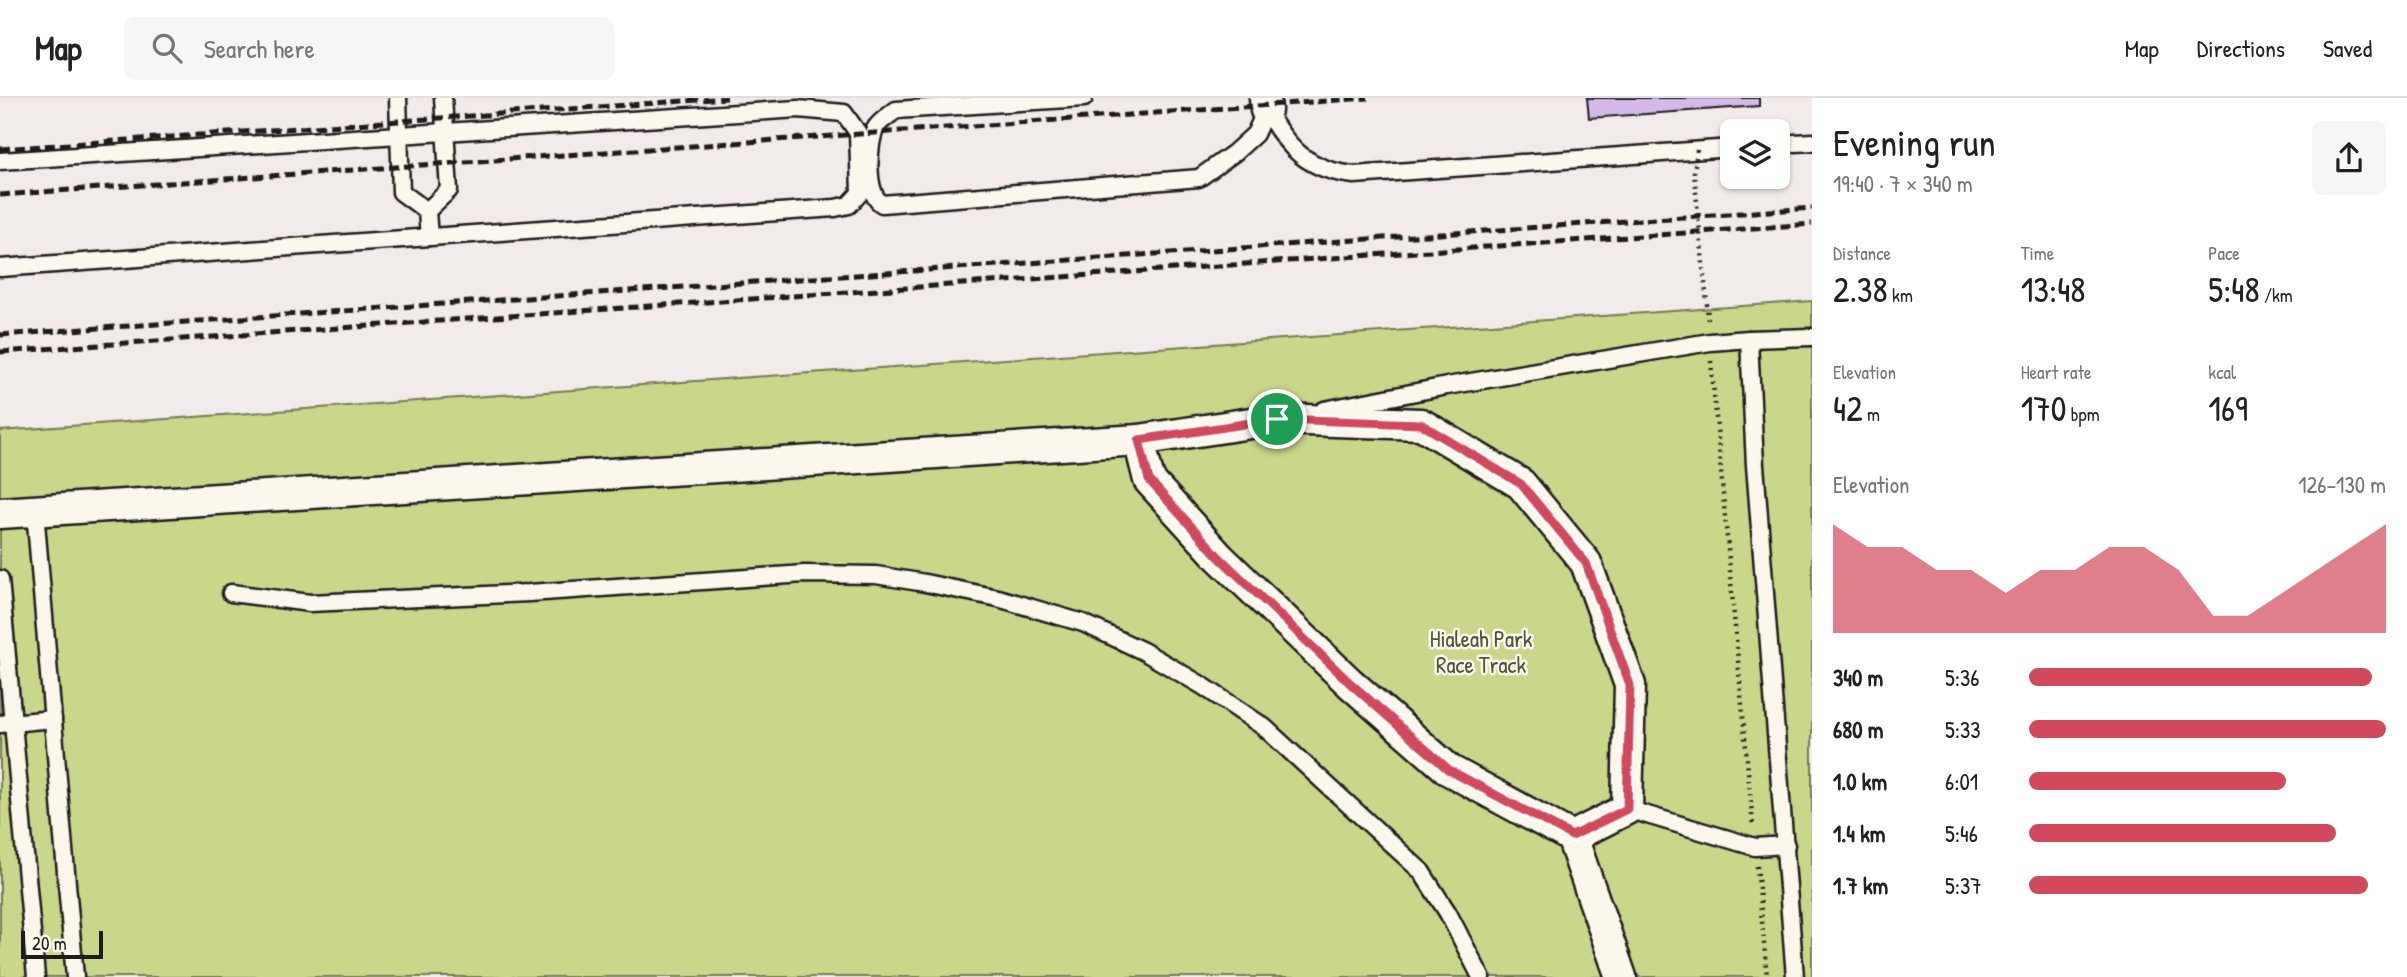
<!DOCTYPE html>
<meta charset="utf-8">
<style>
body{margin:0;font-family:"Patrick Hand",sans-serif;background:#f6f6f6;color:#222;height:100vh;display:flex;flex-direction:column;font-size:26px;white-space:nowrap}
*{box-sizing:border-box;margin:0}
p{font-size:23px;color:#767676}
.icon{flex:none;width:38px;height:38px;fill:none;stroke:currentColor;stroke-width:2;stroke-linecap:round;stroke-linejoin:round}
.map{position:relative;flex:1;overflow:hidden}
.details{display:flex;flex-direction:column;background:#fff;width:595px}
.details>*{flex:none}
.controls{position:absolute;left:1720px;top:21px;display:grid;gap:14px}
.controls a{display:grid;place-items:center;width:70px;height:70px;border-radius:10px;background:#fff;box-shadow:0 2px 5px #0004;font-size:35px}
.scale{position:absolute;left:21px;bottom:18px;width:82px;box-sizing:border-box;padding-left:7px;border:4px solid #1c1c1c;border-top:0;font-size:19px;line-height:24px;white-space:nowrap;color:#1c1c1c;-webkit-text-stroke:5px #fbf7ec;paint-order:stroke}
.pin{position:absolute;display:grid;place-items:center;width:60px;height:60px;color:#fff;margin:-30px;border:4px solid #fff;border-radius:50%;box-shadow:0 2px 7px #0007}
.round{display:grid;place-items:center;flex:none;width:74px;height:74px;border-radius:10px;background:#f6f6f6}
.headline{display:flex;align-items:center;justify-content:space-between;height:119px;padding:0 21px}
h1{font-size:38px;font-weight:600;line-height:52px}
.stats{display:grid;grid-template-columns:repeat(3,1fr);gap:10px;height:119px;padding:7px 21px}
.stats div{display:grid;align-content:center}
.stats b{font-size:35px;font-weight:600}
.stats small{font-size:19px;font-weight:400}
.stats p{font-size:19px}
.chart{height:196px;padding:14px 21px}
.chart p{display:flex;justify-content:space-between}
.chart svg{width:100%;height:126px;margin-top:7px;fill:#d1495b;opacity:.7}
ul{padding:0 21px;list-style:none;font-size:23px}
li{display:grid;grid-template-columns:112px 84px 1fr;align-items:center;height:52px}
li i{height:18px;border-radius:9px;background:#d1495b}
header{display:flex;align-items:center;gap:42px;box-sizing:border-box;height:98px;padding:0 35px;background:#fff;border-bottom:2px solid #e0e0e0}
header strong{font-size:33px}
nav{display:flex;gap:38px;margin-inline-start:auto;font-size:24px}
.search{width:490px;height:63px;background:#f6f6f6;display:flex;align-items:center;gap:18px;box-sizing:border-box;padding:0 24px;border-radius:10px;color:#767676;font-size:26px}
main{display:flex;flex:1;min-height:0}
.map>svg:first-child{display:block}
.green{fill:#cad78b;stroke:#737a54;stroke-width:2}
.building{fill:#d3bae9;stroke:#1c1c1c;stroke-width:2}
.lines{fill:none;stroke-linecap:round;stroke-linejoin:round}
.service-casing{stroke:#1c1c1c;stroke-width:21}
.minor-casing{stroke:#1c1c1c;stroke-width:35}
.path{stroke:#1c1c1c;stroke-width:4.5;stroke-dasharray:2 5;stroke-linecap:butt}
.service{stroke:#fbf7ec;stroke-width:16}
.minor{stroke:#fbf7ec;stroke-width:30}
.rail{stroke:#1c1c1c;stroke-width:5;stroke-dasharray:10 5;stroke-linecap:butt}
.path-bridge{stroke:#1c1c1c;stroke-width:4.5;stroke-dasharray:2 5;stroke-linecap:butt}
.route-casing{stroke:#fff;stroke-width:14}
.route{stroke:#d1495b;stroke-width:9}
.labels{text-anchor:middle;dominant-baseline:central;stroke-width:5;stroke-linejoin:round;paint-order:stroke}
.park-label{font-size:23px;fill:#50543d;stroke:#fbf7ec}
</style>
<header>
<strong>Map</strong>
<div class="search"><svg class="icon" aria-label="search" viewBox="0 0 24 24"><circle cx="10" cy="10" r="6"/><path d="M15 15l6 6"/></svg>Search here</div>
<nav><a>Map</a><a>Directions</a><a>Saved</a></nav>
</header>
<main>
<div class="map">
<svg width="1812" height="879" viewBox="0 0 1812 879">
<rect width="100%" height="100%" fill="#f3ebeb"/>
<filter id="ink" filterUnits="userSpaceOnUse"><feTurbulence type="fractalNoise" baseFrequency=".0143" numOctaves="2"/><feDisplacementMap in="SourceGraphic" scale="14" xChannelSelector="R" yChannelSelector="G"/><feConvolveMatrix kernelMatrix="1 2 1 2 8 2 1 2 1" color-interpolation-filters="sRGB"/></filter>
<g filter="url(#ink)">
<path class="green" d="M1812,203V879H0V333Z"/>
<path class="building" d="M1587,0H1759V8L1589,20Z"/>
<g class="lines">
<defs>
<g id="service">
<path d="M398,0L401,94L427,113L429,139"/>
<path d="M1084,0L896,12C890,17 878,24 875,31C868,48 865,96 882,106L1199,80L1234,55L1255,36L1266,12"/>
<path d="M1266,12C1288,51 1308,72 1354,77L1732,50"/>
<path d="M1778,46L1812,44"/>
<path d="M0,63L798,11L844,15L858,35L860,95L849,107L835,110L0,170"/>
<path d="M427,113L449,92L443,0"/>
<path d="M1324,312L1447,288L1710,244L1749,241"/>
<path d="M35,413L75,879"/>
<path d="M0,481L36,879"/>
<path d="M231,495L310,505L529,495L804,476L876,477L925,485L998,500L1083,525L1143,553L1203,588L1264,629L1421,773L1448,815L1481,879"/>
<path d="M0,626L53,621"/>
<path d="M1627,711L1755,749L1786,747"/>
<path d="M1795,879L1755,367L1749,241L1812,239"/>
</g>
<g id="minor">
<path d="M1265,0L1266,12"/>
<path d="M0,415L1139,342L1277,321L1421,326L1521,386L1586,465L1630,587L1627,711L1572,739L1449,672L1350,585L1219,459L1149,382L1139,342"/>
<path d="M1572,739L1621,879"/>
</g>
</defs>
<use href="#service" class="service-casing"/>
<use href="#minor" class="minor-casing"/>
<g class="path">
<path d="M1707,206L1708,223"/>
<path d="M1711,263L1753,728"/>
<path d="M1757,768L1767,879"/>
</g>
<use href="#service" class="service"/>
<use href="#minor" class="minor"/>
<g class="rail">
<path d="M0,51L727,0"/>
<path d="M0,97L1368,0"/>
<path d="M0,237L1812,110"/>
<path d="M0,254L1812,126"/>
</g>
<path class="path-bridge" d="M1697,52L1694,74L1707,206"/>
</g>
</g>
<g class="lines" filter="url(#ink)">
<defs>
<path id="route" d="M1277,321L1421,326L1521,386L1586,465L1630,587L1627,711L1572,738L1449,672L1350,585L1219,459L1149,382L1139,342Z"/>
</defs>
<use href="#route" class="route-casing"/>
<use href="#route" class="route"/>
</g>
<g class="labels">
<g class="park-label">
<text x="1481" y="540">Hialeah Park<tspan x="1481" dy="26">Race Track</tspan></text>
</g>
</g>
</svg>
<div class="controls">
<a><svg class="icon" aria-label="layers" viewBox="0 0 24 24"><path d="M12 4l9 5-9 5-9-5zM3 14l9 5 9-5"/></svg></a>
</div>
<div class="scale">20 m</div>
<div class="pin" style="left:1277px;top:321px;background:#1e9e55"><svg class="icon" aria-label="arrive" viewBox="0 0 24 24"><path d="M6 21V4h12l-3 4 3 4H6"/></svg></div>
</div>
<section class="details">
<div class="headline"><div><h1>Evening run</h1><p>19:40 · 7 × 340 m</p></div><a class="round"><svg class="icon" aria-label="share" viewBox="0 0 24 24"><path d="M12 15V3M7 8l5-5 5 5M5 13v7h14v-7"/></svg></a></div>
<div class="stats">
<div><p>Distance</p><b>2.38<small> km</small></b></div>
<div><p>Time</p><b>13:48</b></div>
<div><p>Pace</p><b>5:48<small> /km</small></b></div>
</div>
<div class="stats">
<div><p>Elevation</p><b>42<small> m</small></b></div>
<div><p>Heart rate</p><b>170<small> bpm</small></b></div>
<div><p>kcal</p><b>169</b></div>
</div>
<div class="chart"><p><span>Elevation</span>126–130 m</p>
<svg viewBox="0 0 160 44" preserveAspectRatio="none"><path d="M0 44V6L10 14L20 14L30 22L40 22L50 30L60 22L70 22L80 14L90 14L100 22L110 38L120 38L130 30L140 22L150 14L160 6V44z"/></svg>
</div>
<ul>
<li><b>340 m</b>5:36<i style="width:96%"></i></li>
<li><b>680 m</b>5:33<i style="width:100%"></i></li>
<li><b>1.0 km</b>6:01<i style="width:72%"></i></li>
<li><b>1.4 km</b>5:46<i style="width:86%"></i></li>
<li><b>1.7 km</b>5:37<i style="width:95%"></i></li>
</ul>
</section>
</main>
